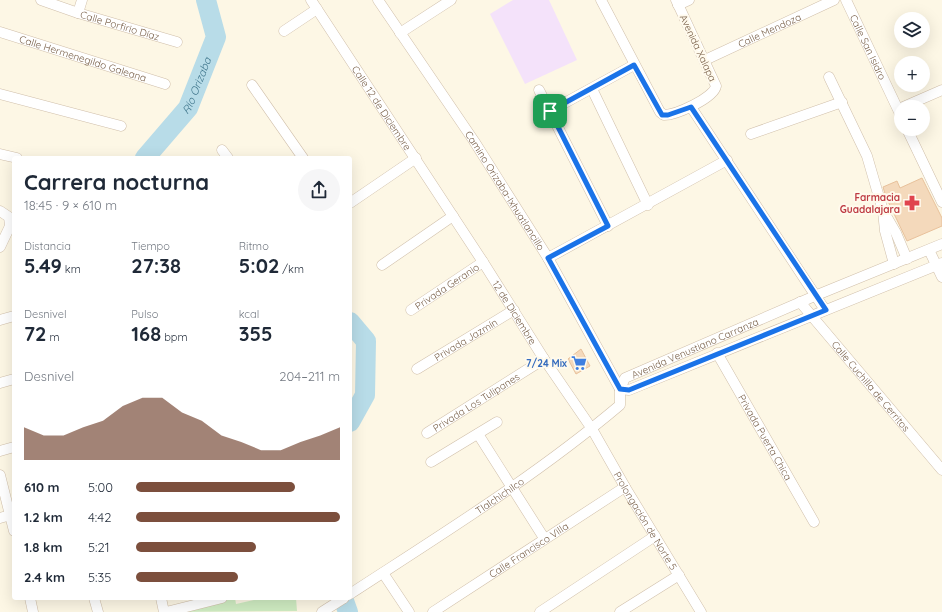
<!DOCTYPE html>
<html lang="es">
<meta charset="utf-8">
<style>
body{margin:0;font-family:Quicksand,sans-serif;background:#f6f6f7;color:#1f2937;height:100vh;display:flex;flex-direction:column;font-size:15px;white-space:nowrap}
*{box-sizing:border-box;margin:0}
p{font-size:13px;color:#747a83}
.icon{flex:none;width:22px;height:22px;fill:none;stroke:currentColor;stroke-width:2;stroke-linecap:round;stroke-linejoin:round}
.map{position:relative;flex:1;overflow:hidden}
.sheet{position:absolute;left:12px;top:156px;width:340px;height:444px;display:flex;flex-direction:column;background:#fff;border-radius:4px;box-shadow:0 4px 16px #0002}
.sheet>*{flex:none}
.tools{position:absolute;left:894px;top:12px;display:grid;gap:8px}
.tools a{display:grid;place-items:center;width:36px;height:36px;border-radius:50%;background:#fff;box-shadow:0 4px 16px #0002;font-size:20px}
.pin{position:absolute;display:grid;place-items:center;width:34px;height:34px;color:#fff;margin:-17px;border-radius:8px;box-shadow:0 2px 6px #0006}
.round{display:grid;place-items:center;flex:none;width:42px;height:42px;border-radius:21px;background:#f6f6f7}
.summary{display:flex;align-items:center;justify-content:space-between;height:68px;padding:0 12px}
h1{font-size:22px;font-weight:700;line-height:30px}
.figures{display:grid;grid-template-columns:repeat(3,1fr);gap:6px;height:68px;padding:4px 12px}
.figures div{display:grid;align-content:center}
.figures b{font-size:20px;font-weight:700}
.figures small{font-size:11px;font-weight:400}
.figures p{font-size:11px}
.chart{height:112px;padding:8px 12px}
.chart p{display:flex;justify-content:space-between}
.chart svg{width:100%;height:72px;margin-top:4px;fill:#7c4f3d;opacity:.7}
ul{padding:0 12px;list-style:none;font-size:13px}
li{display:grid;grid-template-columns:64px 48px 1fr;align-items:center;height:30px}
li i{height:10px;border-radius:5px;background:#7c4f3d}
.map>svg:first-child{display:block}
.education{fill:#f4e2fa}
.green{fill:#cfecc2}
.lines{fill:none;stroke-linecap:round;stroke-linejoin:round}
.river{stroke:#b8dce8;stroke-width:20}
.building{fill:#f4d9bb;stroke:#e8c19b}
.minor-casing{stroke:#d0bfaa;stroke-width:11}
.minor{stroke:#fff;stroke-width:10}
.route-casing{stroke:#fff;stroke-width:8}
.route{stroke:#1a73e8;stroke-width:5}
.labels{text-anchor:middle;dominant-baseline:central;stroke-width:4;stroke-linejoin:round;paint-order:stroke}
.street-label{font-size:10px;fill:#785f48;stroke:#fffaed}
.health-label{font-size:10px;font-weight:bold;fill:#be3a42;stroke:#fffaed;text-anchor:end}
.shop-label{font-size:10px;font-weight:bold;fill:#366cbe;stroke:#fffaed;text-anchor:end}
.water-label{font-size:11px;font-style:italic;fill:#41778d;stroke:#fffaed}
</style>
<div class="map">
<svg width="942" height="612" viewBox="0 0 942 612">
<rect width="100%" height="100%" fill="#fdf7e5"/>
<path class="education" d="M513,0H549L577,60L525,84L490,14Z"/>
<path class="green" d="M232,598H235L236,604L263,598H296L297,611L170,612Z"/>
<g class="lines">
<g class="river">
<path id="s1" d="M145,158L188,108L216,37L206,0"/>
<path d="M350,322L366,341L365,395L350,422"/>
<path d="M343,598L348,612"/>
</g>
</g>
<g class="building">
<path d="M922,178L942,218V226L907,241L886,197L883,187L897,181L900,188Z"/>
<path d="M581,349L590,366L576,374L568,359Z"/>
</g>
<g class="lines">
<defs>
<g id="minor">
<path id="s2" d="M41,0L78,13L177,42"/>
<path id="s3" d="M311,0L483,262L544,359L592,429L625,487L701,612"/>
<path id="s4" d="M378,0L474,141L548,258L620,389"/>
<path d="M601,0L660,112L664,115C676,115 714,98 716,86L676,0"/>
<path id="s5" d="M846,0L901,116"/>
<path d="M678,5L689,0"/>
<path d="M78,13L82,0"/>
<path d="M284,31L317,9"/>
<path id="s6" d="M0,32L165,84"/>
<path d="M400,33L451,0"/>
<path id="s7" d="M705,60L834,0"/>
<path d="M829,77L867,156L883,211L885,231L894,264"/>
<path d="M252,85L303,158"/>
<path d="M592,89L648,205"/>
<path d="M539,90L608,226"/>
<path d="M0,94L121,126"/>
<path d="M691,107L825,310"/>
<path d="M903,107L942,90"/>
<path d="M550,111L634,65"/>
<path d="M907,129L942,202"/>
<path d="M751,134L842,102"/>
<path d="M222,150L228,158"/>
<path d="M0,154L17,158"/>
<path d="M350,203L416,158"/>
<path d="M0,211L9,217L10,226L0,247"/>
<path d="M885,214L896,233L907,259"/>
<path d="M929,250L942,277"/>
<path d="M548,258L727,160"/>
<path d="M382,265L453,216"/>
<path id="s8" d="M800,302L942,470"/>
<path id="s9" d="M411,310L483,262"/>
<path d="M0,320L14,316"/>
<path id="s10" d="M717,353L814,522"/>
<path id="s11" d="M417,369L514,310"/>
<path d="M0,383L14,379"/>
<path d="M620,389L629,390L942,263"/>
<path id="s12" d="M427,433L544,359"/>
<path d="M478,434L544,538"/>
<path d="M0,451L14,447"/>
<path d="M431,462L497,422"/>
<path d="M0,475L14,531"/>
<path d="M0,518L14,514"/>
<path d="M383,573L409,612"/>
<path id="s13" d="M350,594C442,534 536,476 620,405V389L625,378L817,295L942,244"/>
<path d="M30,598L33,612"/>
<path d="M94,598L98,612"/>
<path d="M161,598L164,612"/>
<path d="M166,612L222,598"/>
<path d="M322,612L344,598"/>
<path id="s14" d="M433,612L625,487"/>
<path d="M540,612L655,536"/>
<path d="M620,612L679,575"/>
</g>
</defs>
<use href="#minor" class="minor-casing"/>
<use href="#minor" class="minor"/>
</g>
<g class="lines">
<defs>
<path id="route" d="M634,65L662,115H668L691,107L826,310L629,390L620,389L548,258L608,226L550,111Z"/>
</defs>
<use href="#route" class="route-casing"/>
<use href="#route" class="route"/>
</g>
<defs>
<symbol id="pharmacy-bare" viewBox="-9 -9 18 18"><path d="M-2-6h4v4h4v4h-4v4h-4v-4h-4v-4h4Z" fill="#e0444e" stroke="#fffaed" stroke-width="2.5" paint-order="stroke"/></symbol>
<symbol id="supermarket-bare" viewBox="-9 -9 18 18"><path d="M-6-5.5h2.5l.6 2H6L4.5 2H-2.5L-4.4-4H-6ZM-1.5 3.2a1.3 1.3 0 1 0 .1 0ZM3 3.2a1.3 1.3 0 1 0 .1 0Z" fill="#3f7fe0" stroke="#fffaed" stroke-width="2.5" paint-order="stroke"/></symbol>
</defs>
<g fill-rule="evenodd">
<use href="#pharmacy-bare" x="901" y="192" width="22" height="22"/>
<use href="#supermarket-bare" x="568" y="352" width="22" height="22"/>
</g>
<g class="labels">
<g class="street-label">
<text stroke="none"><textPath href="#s2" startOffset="83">Calle Porfirio Díaz</textPath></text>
<text stroke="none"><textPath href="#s7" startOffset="71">Calle Mendoza</textPath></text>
<text stroke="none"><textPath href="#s5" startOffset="52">Calle San Isidro</textPath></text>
<text transform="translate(698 48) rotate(65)">Avenida Xalapa</text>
<text stroke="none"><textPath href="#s6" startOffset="87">Calle Hermenegildo Galeana</textPath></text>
<text stroke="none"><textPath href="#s3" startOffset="129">Calle 12 de Diciembre</textPath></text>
<text stroke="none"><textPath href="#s4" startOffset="229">Camino Orizaba-Ixhuatlancillo</textPath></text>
<text stroke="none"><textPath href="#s9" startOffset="43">Privada Geranio</textPath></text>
<text stroke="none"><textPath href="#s3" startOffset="373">12 de Diciembre</textPath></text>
<text stroke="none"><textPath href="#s11" startOffset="57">Privada Jazmín</textPath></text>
<text stroke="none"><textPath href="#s13" startOffset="434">Avenida Venustiano Carranza</textPath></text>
<text stroke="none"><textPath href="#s8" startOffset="110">Calle Cuchilla de Cerritos</textPath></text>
<text stroke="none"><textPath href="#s12" startOffset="58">Privada Los Tulipanes</textPath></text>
<text stroke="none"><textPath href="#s10" startOffset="97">Privada Puerta Chica</textPath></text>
<text stroke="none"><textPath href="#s13" startOffset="179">Tlalchichilco</textPath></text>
<text stroke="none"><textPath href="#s3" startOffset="619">Prolongación de Norte 5</textPath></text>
<text stroke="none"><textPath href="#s14" startOffset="114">Calle Francisco Villa</textPath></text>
</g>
<g class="health-label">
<text x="900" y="197">Farmacia<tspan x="900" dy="12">Guadalajara</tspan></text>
</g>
<g class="shop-label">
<text x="567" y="363">7/24 Mix</text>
</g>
<g class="water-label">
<text stroke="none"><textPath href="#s1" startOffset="90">Río Orizaba</textPath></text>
</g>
</g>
</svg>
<div class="tools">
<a><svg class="icon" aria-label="layers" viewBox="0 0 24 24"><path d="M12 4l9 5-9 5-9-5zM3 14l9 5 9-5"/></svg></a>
<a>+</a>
<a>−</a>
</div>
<div class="pin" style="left:550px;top:111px;background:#1e9e55"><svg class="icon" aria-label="arrive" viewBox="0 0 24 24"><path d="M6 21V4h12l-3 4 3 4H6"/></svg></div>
<section class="sheet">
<div class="summary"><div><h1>Carrera nocturna</h1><p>18:45 · 9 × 610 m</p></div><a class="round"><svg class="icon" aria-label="share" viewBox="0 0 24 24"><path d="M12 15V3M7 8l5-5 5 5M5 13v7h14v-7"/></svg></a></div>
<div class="figures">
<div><p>Distancia</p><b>5.49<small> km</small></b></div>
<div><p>Tiempo</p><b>27:38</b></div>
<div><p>Ritmo</p><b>5:02<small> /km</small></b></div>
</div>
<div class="figures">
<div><p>Desnivel</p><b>72<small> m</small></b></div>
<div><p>Pulso</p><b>168<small> bpm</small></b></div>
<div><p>kcal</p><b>355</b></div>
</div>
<div class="chart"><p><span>Desnivel</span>204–211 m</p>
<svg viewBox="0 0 160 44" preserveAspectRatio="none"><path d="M0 44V24L10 29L20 29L30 24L40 20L50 11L60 6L70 6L80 15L90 20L100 29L110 33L120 38L130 38L140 33L150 29L160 24V44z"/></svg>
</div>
<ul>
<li><b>610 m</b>5:00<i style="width:78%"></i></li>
<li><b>1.2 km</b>4:42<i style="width:100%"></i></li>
<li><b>1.8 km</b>5:21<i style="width:59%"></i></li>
<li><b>2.4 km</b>5:35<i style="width:50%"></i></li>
</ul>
</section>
</div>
